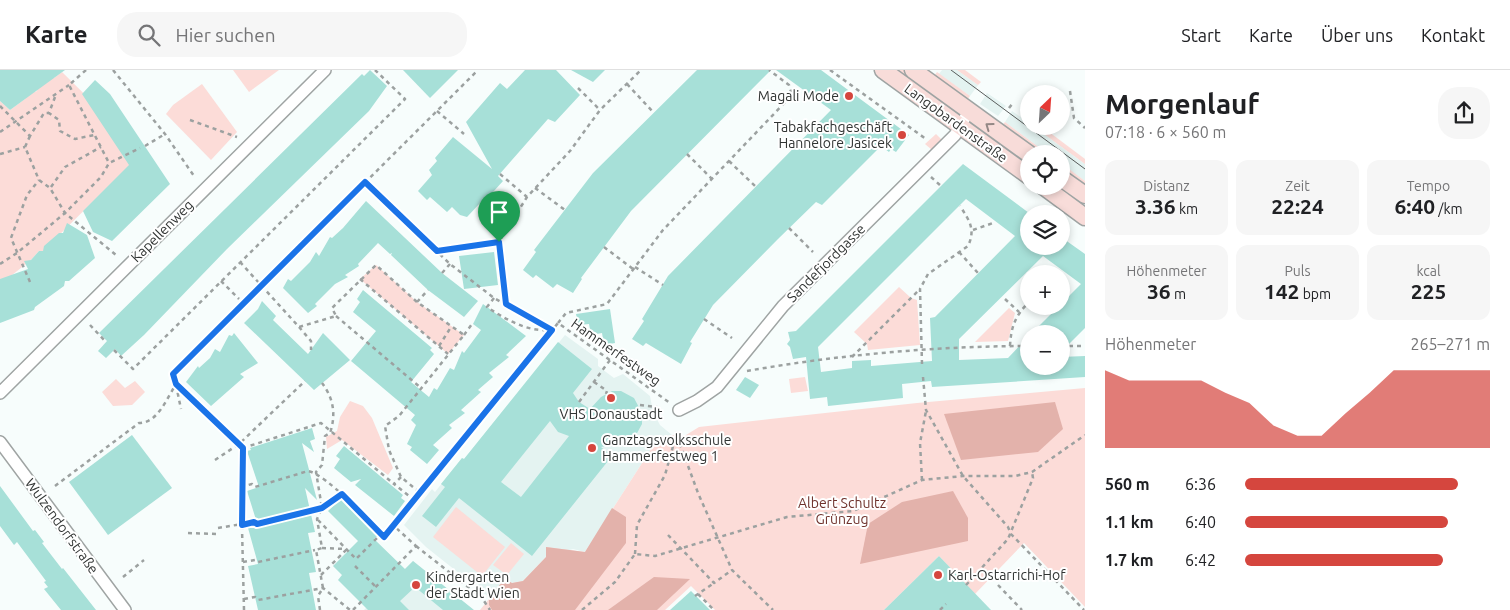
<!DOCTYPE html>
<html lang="de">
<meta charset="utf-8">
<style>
body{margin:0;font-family:Ubuntu,sans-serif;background:#f6f6f6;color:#202124;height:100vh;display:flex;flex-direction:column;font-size:19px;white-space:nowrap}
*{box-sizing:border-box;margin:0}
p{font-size:16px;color:#757577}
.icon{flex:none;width:28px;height:28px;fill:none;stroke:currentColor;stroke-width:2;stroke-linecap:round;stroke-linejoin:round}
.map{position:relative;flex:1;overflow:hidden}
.side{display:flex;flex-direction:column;background:#fff;width:425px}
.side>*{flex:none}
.needle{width:32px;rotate:25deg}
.fabs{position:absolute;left:1020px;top:15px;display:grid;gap:10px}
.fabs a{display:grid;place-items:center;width:50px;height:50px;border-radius:50%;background:#fff;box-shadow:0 2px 8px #0003;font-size:25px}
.pin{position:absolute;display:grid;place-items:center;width:42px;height:42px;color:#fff;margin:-51px -21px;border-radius:50% 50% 50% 0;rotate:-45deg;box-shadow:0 0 5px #0007}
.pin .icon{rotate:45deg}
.round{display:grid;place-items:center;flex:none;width:52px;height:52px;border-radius:20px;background:#f6f6f6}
.overview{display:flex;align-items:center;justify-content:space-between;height:85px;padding:0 20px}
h1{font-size:28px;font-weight:700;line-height:38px}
.metrics{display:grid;grid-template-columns:repeat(3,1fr);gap:8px;height:85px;padding:5px 20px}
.metrics div{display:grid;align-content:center;border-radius:12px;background:#f6f6f6;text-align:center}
.metrics b{font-size:21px;font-weight:700}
.metrics small{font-size:14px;font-weight:400}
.metrics p{font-size:14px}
.chart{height:140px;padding:10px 20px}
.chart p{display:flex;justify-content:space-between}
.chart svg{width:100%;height:90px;margin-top:5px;fill:#d5463e;opacity:.7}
ul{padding:0 20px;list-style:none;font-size:16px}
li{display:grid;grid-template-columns:80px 60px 1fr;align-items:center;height:38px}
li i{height:12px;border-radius:6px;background:#d5463e}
header{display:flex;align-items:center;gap:30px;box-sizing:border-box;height:70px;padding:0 25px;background:#fff;border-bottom:1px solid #e0e0e0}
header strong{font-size:24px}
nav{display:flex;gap:28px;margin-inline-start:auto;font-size:18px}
.search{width:350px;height:45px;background:#f6f6f6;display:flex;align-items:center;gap:12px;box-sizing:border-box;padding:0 18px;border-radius:20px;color:#757577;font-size:19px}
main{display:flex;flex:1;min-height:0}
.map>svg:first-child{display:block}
.built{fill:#e4f3f1}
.green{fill:#fcdcd8}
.forest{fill:#e3b2ab}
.building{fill:#a7e0d8;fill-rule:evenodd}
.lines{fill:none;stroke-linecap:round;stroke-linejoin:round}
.street-casing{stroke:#9fa4a3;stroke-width:14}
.secondary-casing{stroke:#9fa4a3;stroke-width:19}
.path{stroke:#9ca1a0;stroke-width:2.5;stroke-dasharray:4 4;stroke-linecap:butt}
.street{stroke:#fff;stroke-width:11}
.secondary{stroke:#f8dcd9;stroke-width:16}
.tram{stroke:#595d5c;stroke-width:1}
.oneway{stroke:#948886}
.route-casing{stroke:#fff;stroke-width:10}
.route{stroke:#1a73e8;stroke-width:6}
.poi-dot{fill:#d5463e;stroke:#fff;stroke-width:2}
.labels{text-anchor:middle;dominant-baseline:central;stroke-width:4;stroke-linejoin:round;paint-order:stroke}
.poi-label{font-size:14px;fill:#313433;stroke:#fff;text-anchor:start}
.street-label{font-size:14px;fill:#313433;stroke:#fff}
.park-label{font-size:14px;fill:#6f322c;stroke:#fff}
</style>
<header>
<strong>Karte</strong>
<div class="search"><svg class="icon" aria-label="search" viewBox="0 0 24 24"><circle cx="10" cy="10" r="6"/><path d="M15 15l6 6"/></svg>Hier suchen</div>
<nav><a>Start</a><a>Karte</a><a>Über uns</a><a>Kontakt</a></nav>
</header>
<main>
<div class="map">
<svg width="1085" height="540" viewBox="0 0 1085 540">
<rect width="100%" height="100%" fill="#f7fdfc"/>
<g class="built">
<path d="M942,0H957L978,15L970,26L939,4Z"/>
<path d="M987,23L1006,36L998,46L980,34Z"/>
<path d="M1012,41L1029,53V56H1033L1085,94V111L1061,94V84H1048L1005,52Z"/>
<path d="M565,265L598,289V296L614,308L623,304L650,326L653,342L660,355L672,365L653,376L585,482L573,479L546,487L523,511L512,513L505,509L489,527L426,477L404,455L432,419L435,422L462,388L464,389Z"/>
<path d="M413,491L472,539L471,540H364Z"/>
</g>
<g class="green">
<path d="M233,0H279L249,22Z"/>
<path d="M892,0H908L951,35L954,42Z"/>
<path d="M957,0H965L981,12L978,15Z"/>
<path d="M62,2L143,82L43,181H39L31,190L7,209H0V31L10,40L25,29L27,25L37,21L38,17L48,12L49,8H54Z"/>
<path d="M937,2L970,26L967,30L932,9Z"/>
<path d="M202,14L237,62L211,90L166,44L173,35Z"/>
<path d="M1005,52L1048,84H1035L1000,58Z"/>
<path d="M1033,56H1041L1085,89V94Z"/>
<path d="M936,64L942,70L932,80L925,74Z"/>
<path d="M1061,93L1085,111V121L1061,103Z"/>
<path d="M376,195L417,232L464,265L448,284L360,209Z"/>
<path d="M899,217L911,228L917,230L920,275L868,280L867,274L854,262Z"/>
<path d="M1009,238L1015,243L1008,271L975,272Z"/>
<path d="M805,307L808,321L791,323L789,309Z"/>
<path d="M116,309L125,318L135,311L145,322L132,335L113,336L102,322Z"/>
<path d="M1085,318V537L1024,473L975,524L939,486L884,540H715L691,516L665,540H480L505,509L512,513L523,511L546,487V477L585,482L653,376L672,365H686L699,357L770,349L917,333Z"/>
<path d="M350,331L363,336L372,348L393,398L388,405L342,370L327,379L326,367L337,361L340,347Z"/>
<path d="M456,437L505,477L482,506L433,467Z"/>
<path d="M511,473L524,484L507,505L493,495Z"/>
</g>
<g class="forest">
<path d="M1055,332L1063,359L1038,382L961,390L944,344Z"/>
<path d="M953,421L968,448V471L860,494L868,454L902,432Z"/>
<path d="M612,438L626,447V473L575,540H492L489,535V527L505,509L512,513L523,511L546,487V477L585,482Z"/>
<path d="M654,507L690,509L657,540H608Z"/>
</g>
<g class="building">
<path d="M0,0H65L10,40L0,31Z"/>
<path d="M370,0L387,16L369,41L227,179L144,265L121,286L115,279L106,288L98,281L107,271L99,263L362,4L364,6Z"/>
<path d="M403,0H458L430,28Z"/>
<path d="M525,0H556L580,25L555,52L548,49L498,106L503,111L484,132L482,131L467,147L460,145L452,137L447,142L430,127L427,130L418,121L432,105L429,100L437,91L435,88L453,67L492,99L466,52L500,13L507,19Z"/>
<path d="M571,0H605L593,12Z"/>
<path d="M697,0H771L631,141L581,208L582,209L573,223L557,214L553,218L536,205L533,208L523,200L536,182L534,180L593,103Z"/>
<path d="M776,0H821L909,65L896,82L891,79L889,82L881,76L822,135L816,132L778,169L713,235L690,272L692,273L681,294L646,273L643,276L632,269L644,251L642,249L668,206L831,40Z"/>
<path d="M95,10L110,24L170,114L112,171L93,162L83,141L129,95L82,24Z"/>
<path d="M963,94L1029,143V176H1061V167L1085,184V258L1061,282V264H1031L1059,236H1061V234L1081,214L1043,186L959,269V290L1008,288L1029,266V296H1061V287L1085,286V307L932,317L931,311L902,314L903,328L828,336L827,327L810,329L806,287L793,289L790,277L787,274L790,270L788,262L796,261ZM966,129L1015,166L935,247L930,248L932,291L871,296V290L852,291V298L821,302L818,277Z"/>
<path d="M366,131L442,203L478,231L464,247L428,220L391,185L392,183L390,184L378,173L358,194L359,196L345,205L348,207L335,214L315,234L317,236L308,243L283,218L288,209L291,211L310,192L316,182L319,186L330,167L332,168L343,158Z"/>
<path d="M67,153L87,165L95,188L69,211H65L64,216L35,237L34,240L0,253V209L28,199L24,191L31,190L39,181H43L44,176L59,163H63Z"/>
<path d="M494,182L498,215L464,219L459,186Z"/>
<path d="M363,220L432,278L430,280L434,284L411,312L429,327L434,318L437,320L450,298L454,300L462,281L464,283L481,260L473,254L483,234L526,266L506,285L509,287L489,303L493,307L478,320L481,322L461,340L465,343L449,355L452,358L433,375L439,380L427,394L410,380L412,377L407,374L416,355L411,350L415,345L351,291L376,261L353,242L360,232L357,229Z"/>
<path d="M262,231L276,246L273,250L308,284L323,263L350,290L314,320L244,253L258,239Z"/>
<path d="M610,239L615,273L604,275L602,263L591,265L589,254L578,255L576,244Z"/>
<path d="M234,263L258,293L240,304L244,307L211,336L186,312L198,296L199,298L210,288L215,279L220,282L229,265L232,266Z"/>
<path d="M558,272L592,299L573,323L579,332L590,339L601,327L612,321H621L634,328L642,343V354L636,365L626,371L601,377L612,386L532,486L459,428L436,457L422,446L445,417L441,414L462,388L464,389ZM550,351L558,362L569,366L521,427L501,412Z"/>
<path d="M745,307L759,315L750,328L736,320Z"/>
<path d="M312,358L315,369L310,371L314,382L302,373L317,430L305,418L315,462L308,463L316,502L309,503L316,540H258L248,496L258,494L248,458L258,456L247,421L259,417L247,381L251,380L250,378Z"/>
<path d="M132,365L172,418L108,465L69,412Z"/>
<path d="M344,376L403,425L401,428L405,431L394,446L355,415L361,409L351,412L334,398L340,389L336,386Z"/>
<path d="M0,416L33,461L35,460L44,472L42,473L62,499L63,498L96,540H61L44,519L48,517L44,512L46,511L17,472L14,475L0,456Z"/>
<path d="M342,428L379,465L374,469L405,499L413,491L474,540H443L415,517L400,531L409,540H368L338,510L342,505L333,496L358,471L328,441Z"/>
<path d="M939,486L991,540H884Z"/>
<path d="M691,521L710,540H670Z"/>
</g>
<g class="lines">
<defs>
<g id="street">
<path d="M0,323L325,0"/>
<path d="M679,340L697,331L717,317L783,236L955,65L969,41"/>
<path d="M0,372L125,540"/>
</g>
<g id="secondary">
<path d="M883,0L1029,106"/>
<path d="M913,0L1029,84"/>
<path d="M1061,108L1085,125"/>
<path d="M1043,116L1085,147"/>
</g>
</defs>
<use href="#street" class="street-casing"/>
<use href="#secondary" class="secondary-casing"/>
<g class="path">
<path d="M86,0L69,15L109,93"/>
<path d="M113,0L165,64L194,106"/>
<path d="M830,0L926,69"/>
<path d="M627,14L654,43"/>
<path d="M578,18L600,40"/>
<path d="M1070,21L1074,48L1085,58"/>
<path d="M55,27L49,43L59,50L60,61L75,69L94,65"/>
<path d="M0,36L30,66L44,43H49"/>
<path d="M1009,38L1013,33"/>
<path d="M437,41L464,64"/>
<path d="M190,50L237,67"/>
<path d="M0,62L69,15"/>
<path d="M30,66L25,77L39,110L50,118L65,143L116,185"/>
<path d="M145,76L165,64"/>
<path d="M0,84L25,77"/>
<path d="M687,84L712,109"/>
<path d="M729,91L756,117"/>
<path d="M500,104L527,127"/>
<path d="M931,107L941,116"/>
<path d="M365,112L450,194L494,228L551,260"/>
<path d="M51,117L65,97L101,77"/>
<path d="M535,118L565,140"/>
<path d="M789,158L813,182"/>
<path d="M973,160L993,153"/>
<path d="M604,177L633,199"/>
<path d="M437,181L499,172"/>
<path d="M959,182L978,203"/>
<path d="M240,192L299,257L336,246L332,238L376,195L417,232L464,265L399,346L385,356L389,380L401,407L419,422"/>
<path d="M0,194L17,183L65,143L101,107L109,93L140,78"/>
<path d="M635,197L663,215"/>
<path d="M442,203L450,194"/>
<path d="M1058,204L1059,203"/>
<path d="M360,209L448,284"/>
<path d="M221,211L239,229"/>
<path d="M30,212L11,168L27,125L39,110"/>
<path d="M494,228L487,237C505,249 527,262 550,260"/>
<path d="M1005,229L1019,242"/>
<path d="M417,232L428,220"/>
<path d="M506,234L499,172L527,127L570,81L600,40L641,0"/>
<path d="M336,246L421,318"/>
<path d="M704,249L732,268"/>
<path d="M558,253L566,243L607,234L663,160L792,25L789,15L769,0"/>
<path d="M90,255L106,272"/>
<path d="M299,257L311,271V280"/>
<path d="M464,265L472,254"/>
<path d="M439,276L451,257"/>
<path d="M1010,276C1011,257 1015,246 1029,232"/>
<path d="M1061,276H1085"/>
<path d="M114,280L133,299L405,29L375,0"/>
<path d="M852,287L920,219"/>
<path d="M922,294L920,219L928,204L968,176C976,159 969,150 960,136"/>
<path d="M747,301C837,285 937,276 1029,276"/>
<path d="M923,307L926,340L963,406L1008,457L1011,464L1084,540"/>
<path d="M594,312L607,321L606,324"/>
<path d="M176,315L181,339"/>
<path d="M579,332L610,290"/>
<path d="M640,335L657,337"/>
<path d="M677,366L698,423L732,500L773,540"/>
<path d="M243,378L321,353L394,414"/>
<path d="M215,390L239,374L305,311"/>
<path d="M401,407L394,414L414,430"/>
<path d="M922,410L920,373L926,341"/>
<path d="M55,416L139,353C158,353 167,328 176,314"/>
<path d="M241,417L252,414L255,417L308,401C326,404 370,452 384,467L394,456"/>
<path d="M318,450L356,489L381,464"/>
<path d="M218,458L254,452L257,454L322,438L341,424"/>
<path d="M188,463L218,464"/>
<path d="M668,465L714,513L732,500"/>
<path d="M416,476L482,528L490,540"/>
<path d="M322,478L345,479"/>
<path d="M635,484L637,455L665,405L677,362"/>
<path d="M243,492L255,490L258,492L315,480"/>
<path d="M355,496L376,517"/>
<path d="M321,505L347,479"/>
<path d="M123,507L144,490"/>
<path d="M966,515L1008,469L1033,408L1032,402"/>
<path d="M998,515L1022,540"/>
<path d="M698,524L714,540"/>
<path d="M695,526L714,513"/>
<path d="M244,529L255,527L258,530L323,518L350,540"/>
<path d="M244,540L241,417L243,378L176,314L173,304L478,0"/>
<path d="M320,540L318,526L323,518L316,480L322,478L317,449L322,438L316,402L322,395L325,366L330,363C336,345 334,329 322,313"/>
<path d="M353,540L416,476L394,456L558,253L670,333"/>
<path d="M582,540L615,512L635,484L655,486L787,447L853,441L922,410L963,406H1015L1032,402L1085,365"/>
<path d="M940,540L946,534"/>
</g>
<use href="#street" class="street"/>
<use href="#secondary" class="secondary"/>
<path class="tram" d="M951,0L1085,99"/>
</g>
<defs><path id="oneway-chevron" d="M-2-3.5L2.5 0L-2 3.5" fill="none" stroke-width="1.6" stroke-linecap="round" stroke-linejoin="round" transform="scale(1.25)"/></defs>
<use class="oneway" href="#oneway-chevron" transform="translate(989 56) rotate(-144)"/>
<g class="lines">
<defs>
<path id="route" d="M365,112L437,181L499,172L506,234L552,260L384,467L342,424L322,438L257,454L254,452L242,455L243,378L176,314L173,304Z"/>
</defs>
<use href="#route" class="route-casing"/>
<use href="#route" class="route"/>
</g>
<g class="poi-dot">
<circle cx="849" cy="26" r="5"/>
<circle cx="902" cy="65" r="5"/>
<circle cx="611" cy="328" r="5"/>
<circle cx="592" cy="378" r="5"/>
<circle cx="938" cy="505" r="5"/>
<circle cx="416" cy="515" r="5"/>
</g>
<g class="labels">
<g class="poi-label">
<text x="839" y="26" text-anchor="end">Magali Mode</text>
<text x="892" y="57" text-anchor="end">Tabakfachgeschäft<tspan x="892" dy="16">Hannelore Jasicek</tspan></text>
<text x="611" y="344" text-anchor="middle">VHS Donaustadt</text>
<text x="602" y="370">Ganztagsvolksschule<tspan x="602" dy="16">Hammerfestweg 1</tspan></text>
<text x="948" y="505">Karl-Ostarrichi-Hof</text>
<text x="426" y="507">Kindergarten<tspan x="426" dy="16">der Stadt Wien</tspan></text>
</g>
<g class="street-label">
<text transform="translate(956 53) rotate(36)">Langobardenstraße</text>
<text transform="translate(162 161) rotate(-45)">Kapellenweg</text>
<text transform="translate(826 193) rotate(-45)">Sandefjordgasse</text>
<text transform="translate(616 282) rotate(35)">Hammerfestweg</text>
<text transform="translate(62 456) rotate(54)">Wulzendorfstraße</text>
</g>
<g class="park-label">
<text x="842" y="433">Albert Schultz<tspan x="842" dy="16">Grünzug</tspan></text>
</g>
</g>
</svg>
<div class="fabs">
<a><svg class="needle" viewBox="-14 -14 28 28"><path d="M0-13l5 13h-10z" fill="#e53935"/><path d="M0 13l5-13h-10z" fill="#757577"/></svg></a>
<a><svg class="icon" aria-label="locate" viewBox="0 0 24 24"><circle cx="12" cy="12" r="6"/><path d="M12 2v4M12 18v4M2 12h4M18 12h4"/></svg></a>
<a><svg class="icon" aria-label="layers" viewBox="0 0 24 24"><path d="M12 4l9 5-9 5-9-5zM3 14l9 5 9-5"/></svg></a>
<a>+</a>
<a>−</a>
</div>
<div class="pin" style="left:499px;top:172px;background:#1e9e55"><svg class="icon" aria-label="arrive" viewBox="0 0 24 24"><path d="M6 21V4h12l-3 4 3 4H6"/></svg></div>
</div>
<section class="side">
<div class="overview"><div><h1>Morgenlauf</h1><p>07:18 · 6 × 560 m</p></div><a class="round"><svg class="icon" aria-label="share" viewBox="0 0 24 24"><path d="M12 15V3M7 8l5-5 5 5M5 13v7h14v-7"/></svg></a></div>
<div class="metrics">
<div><p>Distanz</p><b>3.36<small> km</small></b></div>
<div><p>Zeit</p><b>22:24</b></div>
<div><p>Tempo</p><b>6:40<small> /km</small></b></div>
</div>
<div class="metrics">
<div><p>Höhenmeter</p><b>36<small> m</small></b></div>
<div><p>Puls</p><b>142<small> bpm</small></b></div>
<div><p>kcal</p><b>225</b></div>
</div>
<div class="chart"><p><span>Höhenmeter</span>265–271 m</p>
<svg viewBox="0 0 160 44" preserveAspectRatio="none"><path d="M0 44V6L10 11L20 11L30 11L40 11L50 17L60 22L70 33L80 38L90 38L100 27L110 17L120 6L130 6L140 6L150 6L160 6V44z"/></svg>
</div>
<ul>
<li><b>560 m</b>6:36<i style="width:87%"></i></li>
<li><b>1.1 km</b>6:40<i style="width:83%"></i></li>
<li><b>1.7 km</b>6:42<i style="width:81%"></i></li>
</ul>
</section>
</main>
